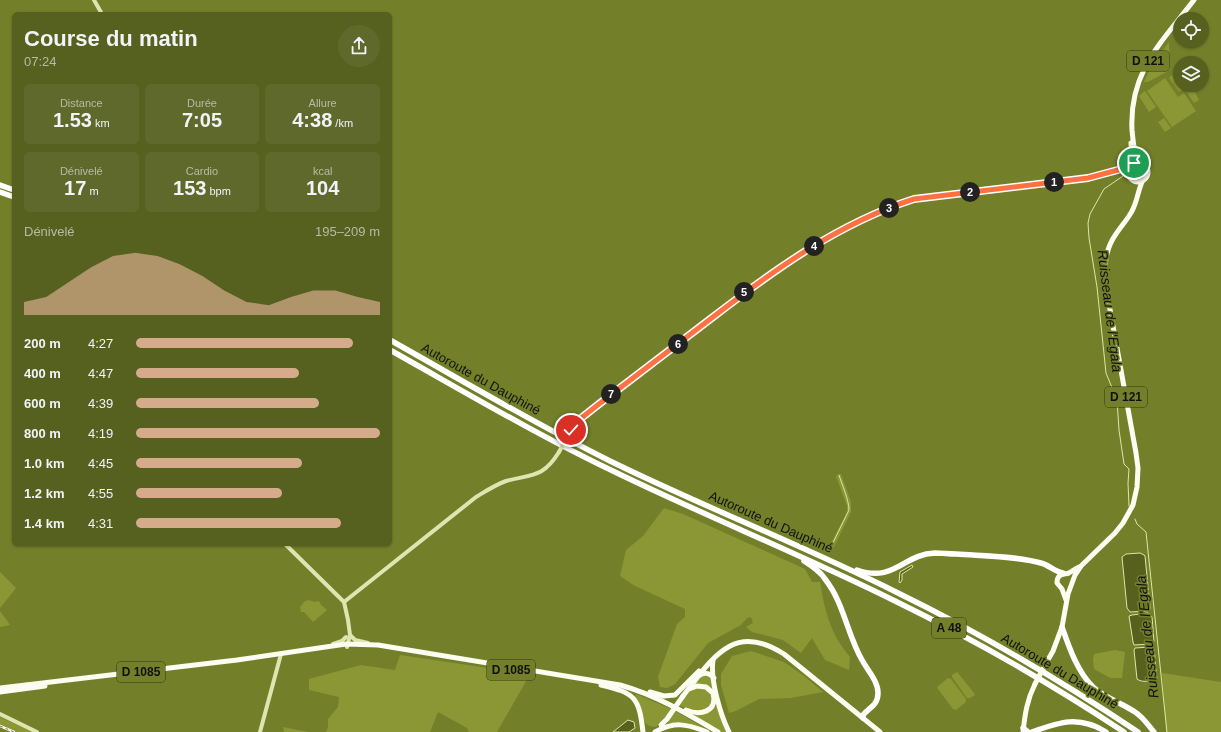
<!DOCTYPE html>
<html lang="fr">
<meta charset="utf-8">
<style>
body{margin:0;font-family:Arial,sans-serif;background:#5f692c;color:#f1f3f6;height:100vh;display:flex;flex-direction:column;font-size:15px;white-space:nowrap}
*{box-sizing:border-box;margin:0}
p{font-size:13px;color:#b6bba4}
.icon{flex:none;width:22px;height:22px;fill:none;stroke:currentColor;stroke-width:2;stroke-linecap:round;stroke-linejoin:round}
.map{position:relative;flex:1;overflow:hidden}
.sheet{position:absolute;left:12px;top:12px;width:380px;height:534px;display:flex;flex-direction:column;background:#56601f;border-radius:6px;box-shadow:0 1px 3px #0004}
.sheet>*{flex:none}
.tools{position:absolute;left:1173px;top:12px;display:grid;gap:8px}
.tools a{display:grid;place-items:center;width:36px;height:36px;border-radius:50%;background:#56601f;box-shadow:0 1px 3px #0004;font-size:20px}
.pin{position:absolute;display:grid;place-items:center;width:34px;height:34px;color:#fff;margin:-17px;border:2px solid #fff;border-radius:50%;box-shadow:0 1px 4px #0007}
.km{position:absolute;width:20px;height:20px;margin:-10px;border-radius:50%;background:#222;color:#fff;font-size:11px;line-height:20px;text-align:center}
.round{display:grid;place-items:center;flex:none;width:42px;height:42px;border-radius:21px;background:#5f692c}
.summary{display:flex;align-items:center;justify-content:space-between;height:68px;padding:0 12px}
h1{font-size:22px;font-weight:700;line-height:30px}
.metrics{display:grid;grid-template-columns:repeat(3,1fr);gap:6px;height:68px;padding:4px 12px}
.metrics div{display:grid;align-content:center;border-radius:6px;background:#5f692c;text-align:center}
.metrics b{font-size:20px;font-weight:700}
.metrics small{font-size:11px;font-weight:400}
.metrics p{font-size:11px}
.chart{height:112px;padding:8px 12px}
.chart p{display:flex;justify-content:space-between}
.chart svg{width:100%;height:72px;margin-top:4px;fill:#d6ab8b;opacity:.7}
ul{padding:0 12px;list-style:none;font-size:13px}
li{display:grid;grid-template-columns:64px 48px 1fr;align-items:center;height:30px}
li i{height:10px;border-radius:5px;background:#d6ab8b}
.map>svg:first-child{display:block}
.green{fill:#8a9734}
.water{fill:#57611d;stroke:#dee6a6}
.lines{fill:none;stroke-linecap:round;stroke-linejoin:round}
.stream{stroke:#dee6a6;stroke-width:1}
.minor{stroke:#dee5b1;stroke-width:4}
.major{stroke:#fbfdf1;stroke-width:5}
.highway{stroke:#fff;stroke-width:5.5}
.rail-casing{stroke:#fff;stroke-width:2.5}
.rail{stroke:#738029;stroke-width:1;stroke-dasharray:3;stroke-linecap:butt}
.minor-bridge{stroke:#dee5b1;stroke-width:4}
.major-bridge{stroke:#fbfdf1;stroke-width:5}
.route-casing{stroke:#fff;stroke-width:8}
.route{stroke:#ff7043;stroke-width:5}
.labels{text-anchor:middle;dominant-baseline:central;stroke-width:3;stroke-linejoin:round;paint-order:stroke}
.shield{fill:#738029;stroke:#2e3218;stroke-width:1}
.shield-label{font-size:12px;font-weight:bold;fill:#111}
.street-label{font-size:13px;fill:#111;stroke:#738029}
.water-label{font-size:14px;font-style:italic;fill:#111;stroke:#738029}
</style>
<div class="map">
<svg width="1221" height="732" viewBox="0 0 1221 732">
<rect width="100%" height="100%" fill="#738029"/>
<g class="green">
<path d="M1169,42L1170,70L1148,82H1144L1153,63Z"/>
<path d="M1203,68L1209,69L1207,80L1202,79Z"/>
<path d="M1172,75L1182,90L1179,92L1169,78Z"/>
<path d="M1165,78L1178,97L1184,93L1196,111L1172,127L1147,91Z"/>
<path d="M1190,86L1191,89L1193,88L1199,100L1194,103L1184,88Z"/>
<path d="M1145,91L1156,107L1149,112L1139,96Z"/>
<path d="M1164,118L1171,128L1165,132L1158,122Z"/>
<path d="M841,474L851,502V512L832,551L828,549L847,512V506L836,476Z"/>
<path d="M664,508L683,514L805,569L812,582H820C825,612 830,633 850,657L849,670L825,660L812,638L801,653L783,640L752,632L746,627L753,623L751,617L747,618L741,625L708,643L675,684L667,688L660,687L658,677L677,624L685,617V609L635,586L620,576L626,550L643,536Z"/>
<path d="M0,572L16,588L0,608Z"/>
<path d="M308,600L315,602L319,601L321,605L327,610L313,622L304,612H301L300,607L304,602Z"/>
<path d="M0,611L10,625L0,627Z"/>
<path d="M1115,650L1125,652L1122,678H1110L1094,669L1093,660L1094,654Z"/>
<path d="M751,651L784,662L804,676L823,692L791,698L759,699L736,711L729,713L721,685V674L732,656Z"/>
<path d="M400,655L488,668L529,676L497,732H469L467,728L438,712L430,732H326L328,727V719L338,707L339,697L309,690V679L361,665L395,670Z"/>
<path d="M957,672L958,673L974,693L975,695L970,698H967L952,677V675Z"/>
<path d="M1162,673L1221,682V732H1166Z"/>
<path d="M704,675C714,675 713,686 715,694C708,686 705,684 694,684Z"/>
<path d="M948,678L951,679L966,699V702L956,710L953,709L938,689L937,687Z"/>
<path d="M695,688C698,688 702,688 705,688C712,691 714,702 709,707C703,715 686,710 679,705L690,691Z"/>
<path d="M636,694L671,709L667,716L656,727C642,727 643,715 640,705C639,702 637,699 635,697Z"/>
<path d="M715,706L718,707L728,732H720L695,717V715H702Z"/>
<path d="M675,711L708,730L673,723H668V721Z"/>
<path d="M0,717L33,732H17L0,725Z"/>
<path d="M283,727L308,732H284Z"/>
</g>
<g class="water">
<path d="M1140,553L1144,555L1145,556L1150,607V610L1148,611L1130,612L1127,608L1122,557L1126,554Z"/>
<path d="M912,565L913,567L902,574V580L900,583L899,582L900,572Z"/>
<path d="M1148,613L1152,617L1154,642L1150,644L1134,645L1133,642L1129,616L1132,615Z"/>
<path d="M1150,647L1154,648L1157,679C1151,681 1142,683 1137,679L1134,650L1135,648Z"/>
<path d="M628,720L634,722L635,728L629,732H613Z"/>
</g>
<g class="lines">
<g class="stream">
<path d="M1123,176L1104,189L1090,214L1088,223L1089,238L1097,287L1106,373L1117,400L1119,430L1124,464L1129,469L1128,483L1129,506"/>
<path d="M1135,519L1137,524L1146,532L1167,732"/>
<path d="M828,553L849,510C849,500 842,485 839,475"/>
</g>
<g class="minor">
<path d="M94,0L102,14"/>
<path d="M1118,171H1121L1128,175"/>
<path d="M571,430L580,419L599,404C636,376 673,347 710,319C773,271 838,224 914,199L1088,177L1129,167"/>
<path d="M285,544L344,602L348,620L350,635L347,647"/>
<path d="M344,602L476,497C486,491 495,485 506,481C532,474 543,478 559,452"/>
<path d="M350,635L355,640L368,643"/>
<path d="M333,644L342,641L346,637"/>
<path d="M0,714L37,732"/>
<path d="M260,732L281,654"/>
</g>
<g class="major">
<path d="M1131,143L1132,164"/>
<circle cx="1138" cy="172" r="10"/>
<path d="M1140,163C1134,153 1133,141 1132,130C1129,72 1161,43 1194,0"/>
<path d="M1066,600L1062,589L1057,583C1057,574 1062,575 1069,573C1072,571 1075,569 1079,567"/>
<path d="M713,660C710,679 720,714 729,732"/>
<path d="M1045,665L1053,651L1062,627L1068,594L1075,575L1081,566L1115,533L1123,523L1133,505L1137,487L1138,468L1136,453L1107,293C1104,272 1103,252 1116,234C1121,226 1128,219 1132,211C1137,202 1138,191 1142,182"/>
<path d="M700,675C706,672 710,673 714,678"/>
<path d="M601,685C635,693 639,697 643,732"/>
<path d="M0,688L237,660L346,644L378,645L620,685C656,695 686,713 718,732"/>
<path d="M0,692L45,686"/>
<path d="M650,692L664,696L675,695L699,671"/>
<path d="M683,696C712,659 733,621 784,654L880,732"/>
<path d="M686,710C700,716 718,712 713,693L706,687L697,686L689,689"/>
<path d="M655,732C674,721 687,724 707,732"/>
<path d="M1023,732C1025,714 1027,700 1035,684"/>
</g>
<g class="highway">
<path d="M0,185L14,190"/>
<path d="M0,192L14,197"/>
<path d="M390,340C463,381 535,424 610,461C704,507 802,545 896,592C980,633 1060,680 1138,732"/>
<path d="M390,350C465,392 539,436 617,473C708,517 802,555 893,600C973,639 1050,683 1124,732"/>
<path d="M804,561C812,566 820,571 825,579C844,603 847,634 862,660C868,671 878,681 878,693C878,705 870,707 863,715V718"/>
<path d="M857,570C895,583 903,554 935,553C942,553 949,554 956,554C983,556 1016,556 1041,563C1049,565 1055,572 1063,573"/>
<path d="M1062,627C1069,647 1077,671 1093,687C1105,698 1122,703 1135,712C1143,717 1148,725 1154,732"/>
<path d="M1023,728L1028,732"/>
<path d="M1032,732C1059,722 1079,715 1106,732"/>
</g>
<defs>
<path id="rail" d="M0,726L14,732"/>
</defs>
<use href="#rail" class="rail-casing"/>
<use href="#rail" class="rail"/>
<path class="minor-bridge" d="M559,452L571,430"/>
<g class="major-bridge">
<path d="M1035,684L1045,665"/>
<path d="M661,725L667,719L683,696"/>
</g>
</g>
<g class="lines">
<defs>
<path id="route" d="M571,430L580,419L599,404C637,375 675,346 713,317C774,270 839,223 914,199L1088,178L1129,167L1134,163"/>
</defs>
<use href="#route" class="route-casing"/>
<use href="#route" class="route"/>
</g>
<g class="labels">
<g class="shield">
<rect x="1127" y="51" width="42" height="20" rx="3"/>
<rect x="1105" y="387" width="42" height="20" rx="3"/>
<rect x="932" y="618" width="34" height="20" rx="3"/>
<rect x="487" y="660" width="48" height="20" rx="3"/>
<rect x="117" y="662" width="48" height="20" rx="3"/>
</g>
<g class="shield-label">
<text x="1148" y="61">D 121</text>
<text x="1126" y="397">D 121</text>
<text x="949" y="628">A 48</text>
<text x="511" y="670">D 1085</text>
<text x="141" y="672">D 1085</text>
</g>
<g class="street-label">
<text transform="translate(481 379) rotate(29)">Autoroute du Dauphiné</text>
<text transform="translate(771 522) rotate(24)">Autoroute du Dauphiné</text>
<text transform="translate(1060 671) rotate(31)">Autoroute du Dauphiné</text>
</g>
<g class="water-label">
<text transform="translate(1110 311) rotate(83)">Ruisseau de l'Egala</text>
<text transform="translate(1147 637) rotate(-96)">Ruisseau de l'Egala</text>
</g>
</g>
</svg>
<div class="tools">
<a><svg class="icon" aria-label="locate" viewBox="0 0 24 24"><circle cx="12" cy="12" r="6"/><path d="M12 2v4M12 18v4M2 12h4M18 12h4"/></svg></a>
<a><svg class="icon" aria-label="layers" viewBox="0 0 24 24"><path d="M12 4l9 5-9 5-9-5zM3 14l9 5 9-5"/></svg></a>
</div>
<div class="pin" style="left:1134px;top:163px;background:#1e9e55"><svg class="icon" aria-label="arrive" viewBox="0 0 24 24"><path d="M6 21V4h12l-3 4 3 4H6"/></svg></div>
<div class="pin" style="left:571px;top:430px;background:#d93025"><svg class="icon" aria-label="check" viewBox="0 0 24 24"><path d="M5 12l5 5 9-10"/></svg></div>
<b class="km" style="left:1054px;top:182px">1</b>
<b class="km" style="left:970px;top:192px">2</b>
<b class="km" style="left:889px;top:208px">3</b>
<b class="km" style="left:814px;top:246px">4</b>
<b class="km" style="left:744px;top:292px">5</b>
<b class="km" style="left:678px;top:344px">6</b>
<b class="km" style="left:611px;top:394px">7</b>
<section class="sheet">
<div class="summary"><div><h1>Course du matin</h1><p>07:24</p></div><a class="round"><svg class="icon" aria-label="share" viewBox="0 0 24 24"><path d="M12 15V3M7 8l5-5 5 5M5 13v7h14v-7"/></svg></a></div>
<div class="metrics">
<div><p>Distance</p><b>1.53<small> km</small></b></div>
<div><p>Durée</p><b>7:05</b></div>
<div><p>Allure</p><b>4:38<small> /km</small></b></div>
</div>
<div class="metrics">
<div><p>Dénivelé</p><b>17<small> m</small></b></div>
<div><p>Cardio</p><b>153<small> bpm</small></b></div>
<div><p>kcal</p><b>104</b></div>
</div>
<div class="chart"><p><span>Dénivelé</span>195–209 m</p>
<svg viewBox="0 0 160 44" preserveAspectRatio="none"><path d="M0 44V36L10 33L20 24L30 15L40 8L50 6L60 8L70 13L80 20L90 29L100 36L110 38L120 33L130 29L140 29L150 33L160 36V44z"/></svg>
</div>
<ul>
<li><b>200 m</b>4:27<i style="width:89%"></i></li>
<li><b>400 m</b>4:47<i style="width:67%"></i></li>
<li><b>600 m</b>4:39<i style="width:75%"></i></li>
<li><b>800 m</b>4:19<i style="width:100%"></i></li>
<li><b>1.0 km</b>4:45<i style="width:68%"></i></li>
<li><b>1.2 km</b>4:55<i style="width:60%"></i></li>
<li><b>1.4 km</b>4:31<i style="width:84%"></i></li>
</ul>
</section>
</div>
